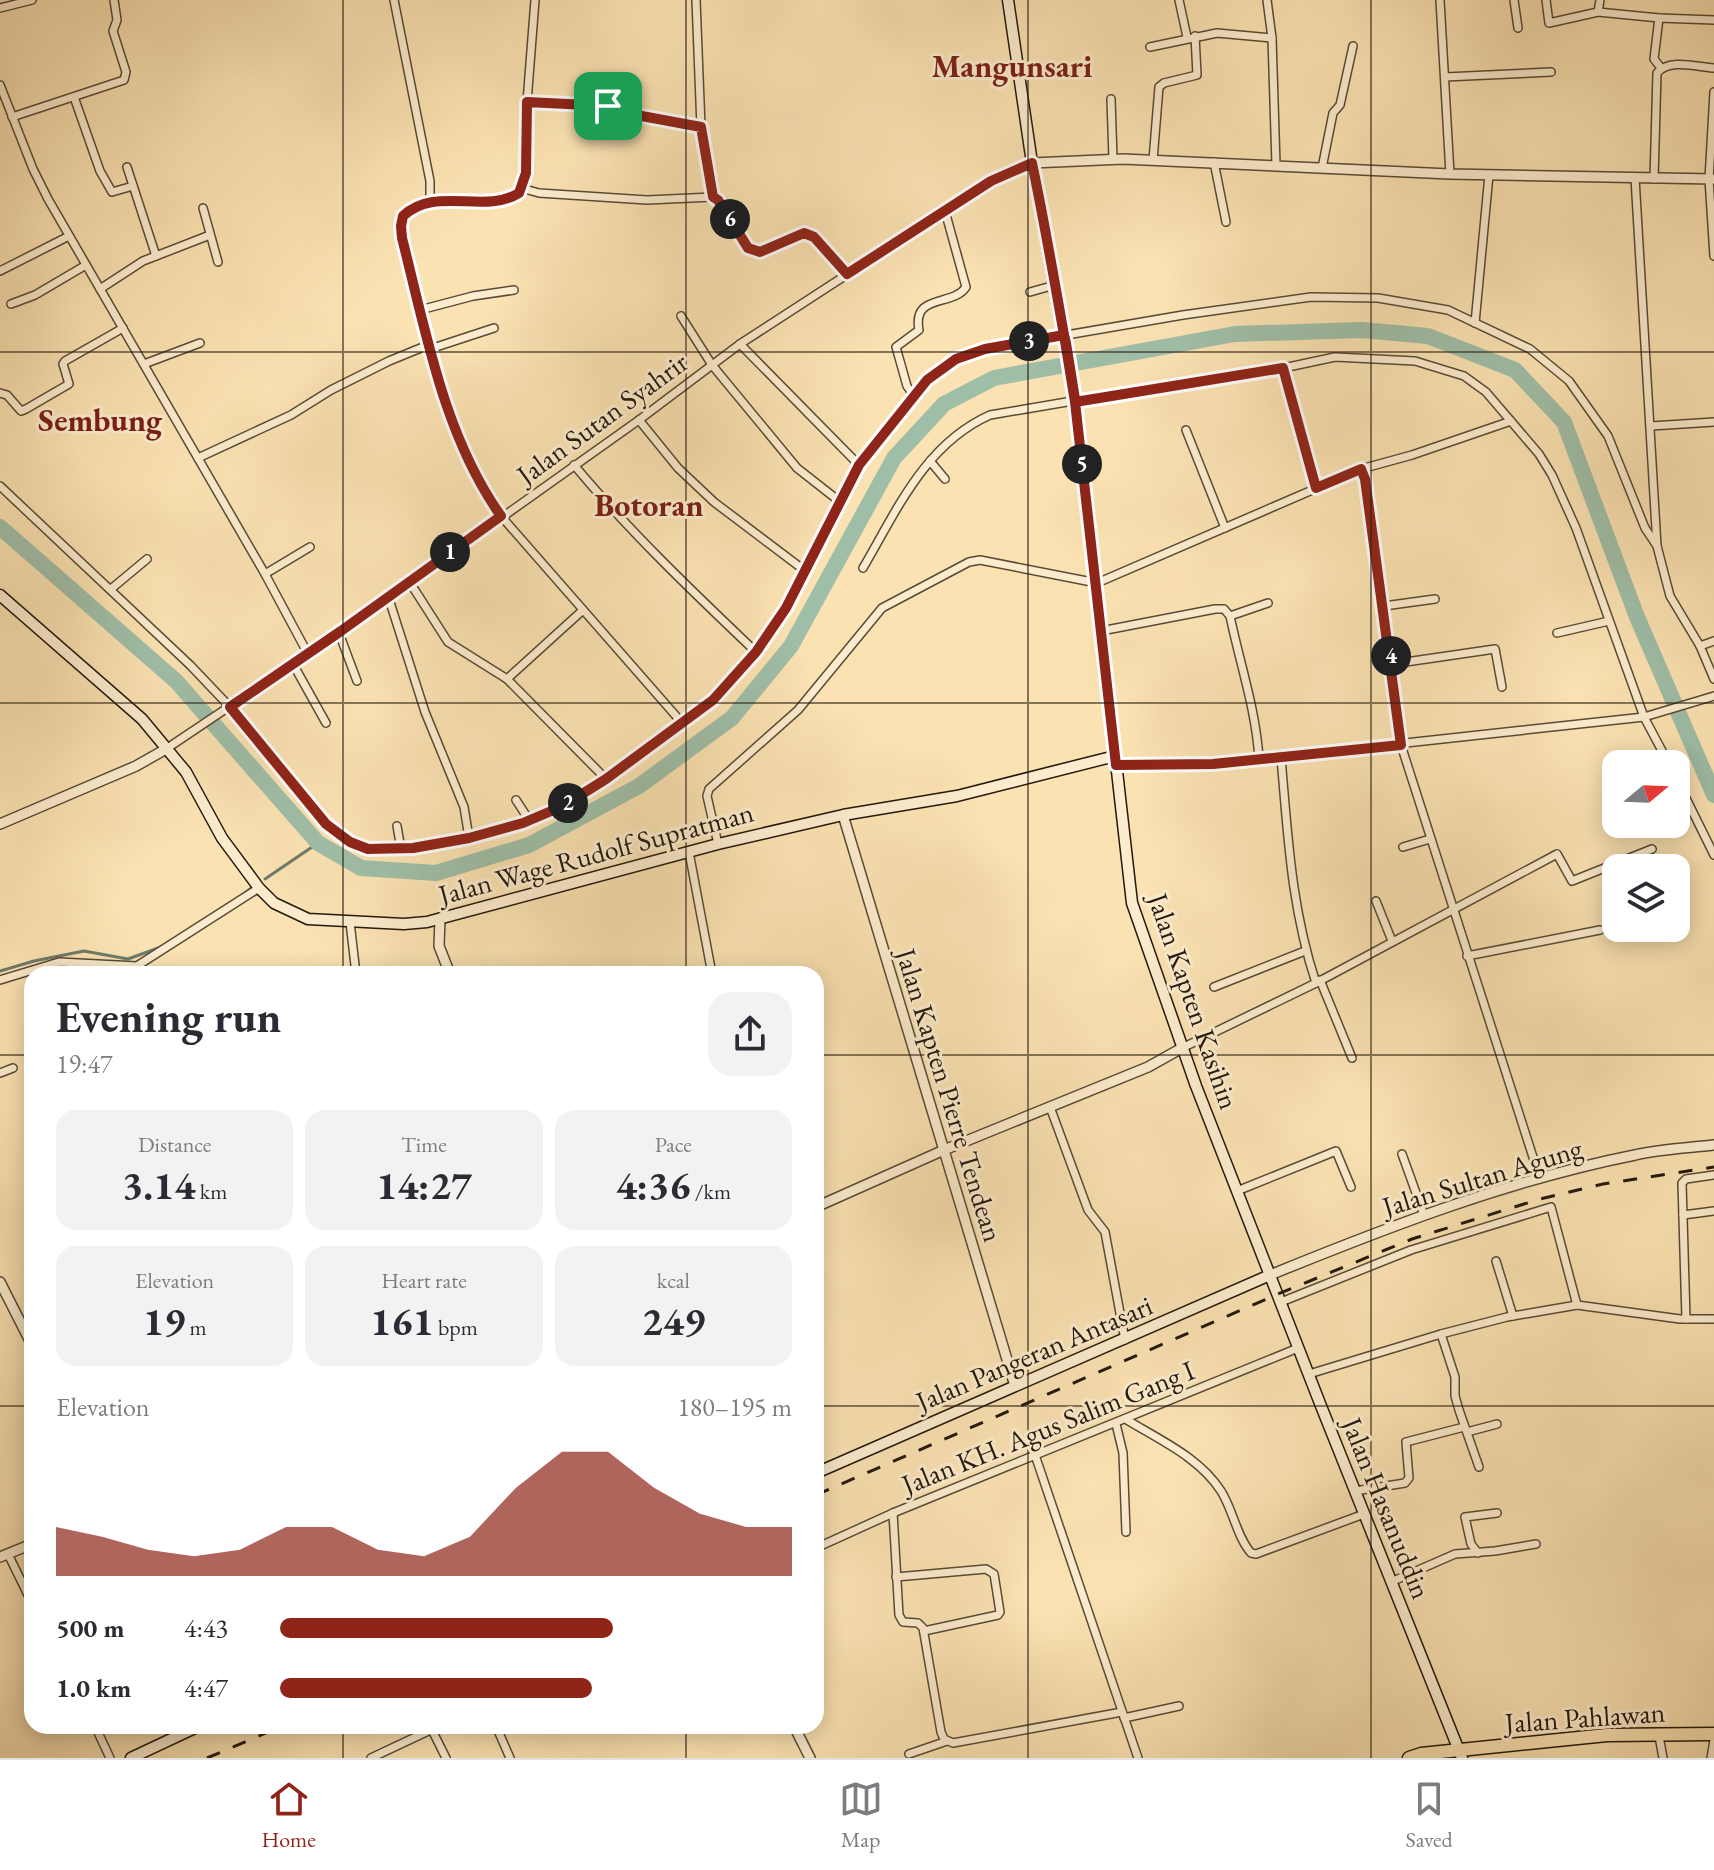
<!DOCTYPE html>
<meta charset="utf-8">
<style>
body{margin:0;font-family:"EB Garamond",serif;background:#f2f2f3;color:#2b2b33;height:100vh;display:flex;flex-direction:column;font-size:30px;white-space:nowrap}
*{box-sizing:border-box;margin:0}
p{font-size:26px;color:#7c7c81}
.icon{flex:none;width:44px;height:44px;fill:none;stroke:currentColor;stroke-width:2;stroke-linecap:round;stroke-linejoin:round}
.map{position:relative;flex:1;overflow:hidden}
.panel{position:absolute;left:24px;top:966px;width:800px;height:768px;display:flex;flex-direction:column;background:#fff;border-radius:24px;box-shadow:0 4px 20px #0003}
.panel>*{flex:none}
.needle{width:52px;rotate:71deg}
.tools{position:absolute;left:1602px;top:750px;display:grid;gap:16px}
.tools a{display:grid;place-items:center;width:88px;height:88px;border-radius:16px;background:#fff;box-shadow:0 4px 20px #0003;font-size:40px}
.pin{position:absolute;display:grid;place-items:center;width:68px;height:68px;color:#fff;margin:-34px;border-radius:16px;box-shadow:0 4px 12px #0006}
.km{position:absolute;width:40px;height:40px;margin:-20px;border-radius:50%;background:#222;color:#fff;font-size:22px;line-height:40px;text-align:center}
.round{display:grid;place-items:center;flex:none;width:84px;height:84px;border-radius:24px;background:#f2f2f3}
.overview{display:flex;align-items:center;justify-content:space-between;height:136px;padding:0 32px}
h1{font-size:44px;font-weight:700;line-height:60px}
.figures{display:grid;grid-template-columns:repeat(3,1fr);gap:12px;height:136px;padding:8px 32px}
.figures div{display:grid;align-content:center;border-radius:20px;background:#f2f2f3;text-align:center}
.figures b{font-size:40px;font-weight:700}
.figures small{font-size:22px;font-weight:400}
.figures p{font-size:22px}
.chart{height:224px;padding:16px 32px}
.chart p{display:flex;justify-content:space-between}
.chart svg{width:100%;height:144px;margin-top:8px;fill:#8f2418;opacity:.7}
ul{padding:0 32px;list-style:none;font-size:26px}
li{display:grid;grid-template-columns:128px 96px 1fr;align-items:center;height:60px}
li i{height:20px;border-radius:10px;background:#8f2418}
.tab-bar{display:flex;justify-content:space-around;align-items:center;height:112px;border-top:2px solid #e1e1e2;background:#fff;font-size:22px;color:#7c7c81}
.tab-bar a{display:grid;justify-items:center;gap:4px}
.tab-bar .selected{color:#8f2418}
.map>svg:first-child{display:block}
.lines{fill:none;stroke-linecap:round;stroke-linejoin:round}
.stream{stroke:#6d7c6a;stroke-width:3}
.river{stroke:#9fbea8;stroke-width:16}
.minor-casing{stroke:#584a36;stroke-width:10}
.tertiary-casing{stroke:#584a36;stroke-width:12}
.secondary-casing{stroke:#22180d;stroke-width:13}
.trunk-casing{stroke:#22180d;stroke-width:15}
.minor{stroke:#fceccd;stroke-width:7}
.tertiary{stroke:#fceccd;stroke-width:9}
.secondary{stroke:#fceccd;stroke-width:10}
.trunk{stroke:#fbe2b2;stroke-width:12}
.rail{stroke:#22180d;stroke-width:3;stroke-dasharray:14 14;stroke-linecap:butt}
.route-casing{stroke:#fff;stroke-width:16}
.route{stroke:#8f2418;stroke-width:10}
.grid{fill:none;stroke:#22180d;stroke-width:2;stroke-opacity:0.55}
.labels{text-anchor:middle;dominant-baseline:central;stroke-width:6;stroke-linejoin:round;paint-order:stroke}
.street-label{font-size:28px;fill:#22180d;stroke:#fceccd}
.quarter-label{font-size:32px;font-weight:bold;fill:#7a1f14;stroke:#fceccd}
</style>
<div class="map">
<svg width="1714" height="1758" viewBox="0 0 1714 1758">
<rect width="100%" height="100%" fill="#fbe2b2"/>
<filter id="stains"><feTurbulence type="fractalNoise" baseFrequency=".0025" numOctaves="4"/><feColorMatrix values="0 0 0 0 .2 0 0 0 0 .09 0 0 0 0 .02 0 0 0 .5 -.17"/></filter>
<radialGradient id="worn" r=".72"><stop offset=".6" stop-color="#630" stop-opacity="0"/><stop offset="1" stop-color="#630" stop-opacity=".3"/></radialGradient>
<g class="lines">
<g class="stream">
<path d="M265,879L318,843"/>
<path d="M241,896L254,886"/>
<path d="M0,971L34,961L84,951L128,959L161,947"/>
</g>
<path class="river" d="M0,527L176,681L318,843L361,868L436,873L529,845L639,786L732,718L791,646L894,458L944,404L994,378L1235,334L1362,330L1428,336L1515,370L1564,422L1637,617L1714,795"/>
<defs>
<g id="minor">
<path d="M394,0L430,181V201"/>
<path d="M535,0L527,102L526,173L519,193C484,214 436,185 403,216C397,238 409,266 414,288C434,366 454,449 501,516L683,724"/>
<path d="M1179,0L1187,37"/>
<path d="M1267,0L1272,38L1276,165"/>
<path d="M1440,0L1450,174"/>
<path d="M1514,0L1518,28"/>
<path d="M1546,0L1549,23L1598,12L1600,0"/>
<path d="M0,8L32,0"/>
<path d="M1598,12L1659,18"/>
<path d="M1150,47L1217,33L1272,38"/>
<path d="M1661,68L1654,59L1659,18L1714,20"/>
<path d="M1445,77L1551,72"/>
<path d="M0,85L33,169L48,199L265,574L308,654"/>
<path d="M1714,92L1709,179L1714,256"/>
<path d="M74,97L100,171L112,192L133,186"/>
<path d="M1111,99L1113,159"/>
<path d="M527,102L608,106L631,114L701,127L696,0"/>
<path d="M12,117L124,80L126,72L113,31L117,20L114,0"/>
<path d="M701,127L713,197L718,200L748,248L760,252L804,233L814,237L847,274"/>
<path d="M1153,160L1159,87L1164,83L1197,75L1195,36"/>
<path d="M1214,162L1226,222"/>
<path d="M127,167L156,256"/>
<path d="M1322,168L1333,113L1340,105L1353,46"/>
<path d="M1635,178L1657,546L1670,596L1700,646"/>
<path d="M1654,179L1657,73C1669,58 1697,67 1714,68"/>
<path d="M521,188L539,193L647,200L713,197"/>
<path d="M203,208L218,262"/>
<path d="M0,271L69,236"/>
<path d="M100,289L143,261L210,235"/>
<path d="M1030,292L1055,285"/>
<path d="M11,304L35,295L86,265"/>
<path d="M420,310L473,296L514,290"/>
<path d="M681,316L712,365L797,468L839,501"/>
<path d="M1475,323L1489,175"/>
<path d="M740,344L859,465"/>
<path d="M430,349L494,328"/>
<path d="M144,364L200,343"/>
<path d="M1283,368L1316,488"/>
<path d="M0,393L7,395L21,411L26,409L69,384L63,364L65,361L123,328"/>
<path d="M914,396L907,386L896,347L919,330C912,293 953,307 966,287L945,211"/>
<path d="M639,420L678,468L714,502L804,570"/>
<path d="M1651,426L1714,422"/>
<path d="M1186,430L1225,528"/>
<path d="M198,458L291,415L331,390L389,361L428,345"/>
<path d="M930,461L945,479"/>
<path d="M574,465C630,532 693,592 756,652"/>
<path d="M1361,469L1412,455L1511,421"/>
<path d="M0,486L190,665L230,707L326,824L340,835L368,849L413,848L469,838L523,823L563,806L606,779L713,700L756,652L786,608L859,465L927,380L956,359L985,349L1183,315L1311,297L1378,298L1448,310L1530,349L1569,381L1608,436L1645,528L1657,546"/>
<path d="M863,568C897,510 925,444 990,415L1220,376L1265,372L1335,357L1415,361L1464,376L1486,392L1539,454L1552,475L1576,528L1644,717L1669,764"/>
<path d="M265,574L310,547"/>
<path d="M409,581L448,642L507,679L606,779"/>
<path d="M111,589L147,559"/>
<path d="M388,596L425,712L464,807L469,838"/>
<path d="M1384,606L1435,599"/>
<path d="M1230,616L1268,603"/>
<path d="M1101,631L1215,609H1224L1230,616C1240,664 1256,710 1259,759"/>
<path d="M339,633L357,681"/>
<path d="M1557,633L1609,621"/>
<path d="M1714,641L1700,646L1714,679"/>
<path d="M293,664L326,723"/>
<path d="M1392,664L1495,649L1502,687"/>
<path d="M507,679L583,610"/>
<path d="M166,749L339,633L639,420L740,344L991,181L1032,163"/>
<path d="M1281,758C1288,836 1291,907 1316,983"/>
<path d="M1116,765L1213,764L1644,717L1714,696"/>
<path d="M1676,778L1714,855"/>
<path d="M516,800L529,820"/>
<path d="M397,826L401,849"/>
<path d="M718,844L707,796L709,789L798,710L882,608L969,562L980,560L1097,583L1361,469L1368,490L1401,745L1540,1179"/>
<path d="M1403,847L1430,839"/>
<path d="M689,852L712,974"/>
<path d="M1376,901L1392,941"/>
<path d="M350,922L356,974"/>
<path d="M1467,956L1600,930"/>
<path d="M0,980L59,962L137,966L259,888"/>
<path d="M1320,980L1352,1058"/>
<path d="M1214,987L1305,951"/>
<path d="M1182,1048L1316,983L1557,854L1572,881L1652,849"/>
<path d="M0,1073L13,1068"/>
<path d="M1050,1107L1088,1210L1105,1232L1125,1340"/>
<path d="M1402,1154L1424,1215"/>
<path d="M1237,1191L1336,1151L1351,1187"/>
<path d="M1683,1215L1714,1211"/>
<path d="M1496,1261L1513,1316"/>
<path d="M1281,1302L1411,1250L1551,1207L1577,1305"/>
<path d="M1686,1319L1682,1183L1686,1179L1714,1175"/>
<path d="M1441,1334L1455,1377V1396L1459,1410L1479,1467"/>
<path d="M1309,1374L1441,1334L1507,1317L1577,1305L1680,1319H1714"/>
<path d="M1127,1420C1160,1440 1200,1458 1221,1491C1233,1510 1237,1537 1251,1553L1256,1554L1364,1514"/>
<path d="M1116,1424L1123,1453L1126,1532"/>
<path d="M1467,1432L1497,1424"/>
<path d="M1035,1455L1138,1758"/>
<path d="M1355,1491L1405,1483L1409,1478L1406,1442L1464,1427"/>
<path d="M893,1513L899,1615L903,1622L918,1623L923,1628L941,1732L944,1739L953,1743L1122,1712"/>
<path d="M816,1548L893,1513L1298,1348"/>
<path d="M1478,1553L1471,1544L1465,1517L1497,1513"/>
<path d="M8,1554L32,1603"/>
<path d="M896,1577L986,1569L994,1574L1000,1612L998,1615L924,1631"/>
<path d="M1391,1582L1455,1554L1495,1551L1536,1544"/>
<path d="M1124,1718L1179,1706"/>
<path d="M95,1726L110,1758"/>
<path d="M496,1726L510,1758"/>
<path d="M432,1730L446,1758"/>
<path d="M1659,1736L1663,1758"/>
<path d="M909,1754L947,1741"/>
<path d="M371,1758L439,1726"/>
<path d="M1711,1758L1714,1740"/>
</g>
<g id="tertiary">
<path d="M1032,163L1123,159L1450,174L1714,179"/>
<path d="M843,815L1015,1386"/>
<path d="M0,824L136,766L166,749"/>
<path d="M440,918L439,946L450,974"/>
<path d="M816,1207L944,1150L1148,1067L1182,1048"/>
<path d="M1270,1275C1388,1227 1509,1180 1635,1155C1661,1149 1688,1148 1714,1145"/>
<path d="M0,1282L32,1345"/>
<path d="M0,1557L32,1544"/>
<path d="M794,1726L810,1758"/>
</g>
<g id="secondary">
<path d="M1008,0L1032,163L1075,402L1132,903L1196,1086L1321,1406L1462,1758"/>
<path d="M0,595L142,719L186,772L222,838L259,888L274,903L308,919L404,924L427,922L718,844L843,815L957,796L1115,756"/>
<path d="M816,1473L1270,1275"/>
<path d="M131,1758L199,1726"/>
</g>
<path id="trunk" d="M1409,1758L1421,1754L1607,1735L1714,1734"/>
</defs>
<use href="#minor" class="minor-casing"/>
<use href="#tertiary" class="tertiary-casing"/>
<use href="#secondary" class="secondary-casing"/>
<use href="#trunk" class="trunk-casing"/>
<use href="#minor" class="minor"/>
<use href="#tertiary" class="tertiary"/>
<use href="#secondary" class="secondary"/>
<use href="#trunk" class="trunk"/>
<g class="rail">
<path d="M816,1495L1278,1294L1412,1239L1540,1199L1603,1184L1714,1167"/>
<path d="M207,1758L282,1726"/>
</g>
</g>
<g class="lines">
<defs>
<path id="route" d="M608,106L527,102L526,173L519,193C484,215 436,185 403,216L401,226L402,238C426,332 444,436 501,516L341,631L230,707L326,824L350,842L368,849L413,848L469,838L523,823L563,806L606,779L713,700L756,652L786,608L859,465L927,380L956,359L985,349L1064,335L1075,402L1283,368L1316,488L1361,469L1365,479L1401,745L1213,764L1116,765L1075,402V399L1066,343L1064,335C1054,278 1044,220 1032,163L991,181L847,274L814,237L804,233L760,252L748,248L718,200L713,197L701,127L631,114L608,106"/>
</defs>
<use href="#route" class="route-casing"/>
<use href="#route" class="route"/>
</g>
<path class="grid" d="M343,0V974M686,0V974M1028,0V1758M1371,0V1758M0,352H1714M0,703H1714M0,1055H32M816,1055H1714M0,1406H32M816,1406H1714M343,1726V1758M686,1726V1758"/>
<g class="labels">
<g class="street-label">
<text transform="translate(602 418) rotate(-36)">Jalan Sutan Syahrir</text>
<text transform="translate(596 853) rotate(-15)">Jalan Wage Rudolf Supratman</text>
<text transform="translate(1194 1001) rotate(71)">Jalan Kapten Kasihin</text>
<text transform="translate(950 1095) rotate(73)">Jalan Kapten Pierre Tendean</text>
<text transform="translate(1482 1177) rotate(-17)">Jalan Sultan Agung</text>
<text transform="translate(1034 1353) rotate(-23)">Jalan Pangeran Antasari</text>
<text transform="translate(1048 1427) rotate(-22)">Jalan KH. Agus Salim Gang I</text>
<text transform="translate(1387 1508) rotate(68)">Jalan Hasanuddin</text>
<text transform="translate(1585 1717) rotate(-4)">Jalan Pahlawan</text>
</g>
<g class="quarter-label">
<text x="1012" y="66">Mangunsari</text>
<text x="100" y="420">Sembung</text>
<text x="649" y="505">Botoran</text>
</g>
</g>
<rect width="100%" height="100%" filter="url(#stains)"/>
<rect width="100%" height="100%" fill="url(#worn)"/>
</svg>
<div class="tools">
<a><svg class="needle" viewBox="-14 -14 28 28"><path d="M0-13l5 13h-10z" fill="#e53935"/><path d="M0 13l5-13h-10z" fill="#7c7c81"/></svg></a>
<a><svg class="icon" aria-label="layers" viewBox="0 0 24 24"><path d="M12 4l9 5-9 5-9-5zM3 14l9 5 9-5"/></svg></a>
</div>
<div class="pin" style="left:608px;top:106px;background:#1e9e55"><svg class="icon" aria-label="arrive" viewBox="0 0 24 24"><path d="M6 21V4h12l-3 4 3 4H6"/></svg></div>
<b class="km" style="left:450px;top:552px">1</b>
<b class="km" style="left:568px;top:803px">2</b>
<b class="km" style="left:1029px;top:341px">3</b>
<b class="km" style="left:1391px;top:656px">4</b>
<b class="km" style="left:1082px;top:464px">5</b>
<b class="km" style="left:730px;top:219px">6</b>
<section class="panel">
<div class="overview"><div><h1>Evening run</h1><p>19:47</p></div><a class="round"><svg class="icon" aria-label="share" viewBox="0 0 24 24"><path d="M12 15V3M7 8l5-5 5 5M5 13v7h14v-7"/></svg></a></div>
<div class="figures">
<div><p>Distance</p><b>3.14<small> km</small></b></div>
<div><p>Time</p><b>14:27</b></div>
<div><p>Pace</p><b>4:36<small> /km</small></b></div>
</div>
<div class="figures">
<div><p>Elevation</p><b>19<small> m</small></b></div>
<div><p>Heart rate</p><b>161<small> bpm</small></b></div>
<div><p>kcal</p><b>249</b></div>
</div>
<div class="chart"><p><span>Elevation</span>180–195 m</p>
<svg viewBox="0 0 160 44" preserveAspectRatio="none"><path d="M0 44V29L10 32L20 36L30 38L40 36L50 29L60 29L70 36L80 38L90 32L100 17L110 6L120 6L130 17L140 25L150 29L160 29V44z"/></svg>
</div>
<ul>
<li><b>500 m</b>4:43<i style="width:65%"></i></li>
<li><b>1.0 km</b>4:47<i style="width:61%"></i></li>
</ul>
</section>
</div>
<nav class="tab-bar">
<a class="selected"><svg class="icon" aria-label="home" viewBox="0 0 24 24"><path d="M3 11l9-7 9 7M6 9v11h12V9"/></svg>Home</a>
<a><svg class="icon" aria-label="map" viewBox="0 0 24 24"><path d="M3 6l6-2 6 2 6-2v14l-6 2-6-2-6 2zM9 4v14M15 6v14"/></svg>Map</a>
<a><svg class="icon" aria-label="saved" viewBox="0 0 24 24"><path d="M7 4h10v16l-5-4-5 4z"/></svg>Saved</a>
</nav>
